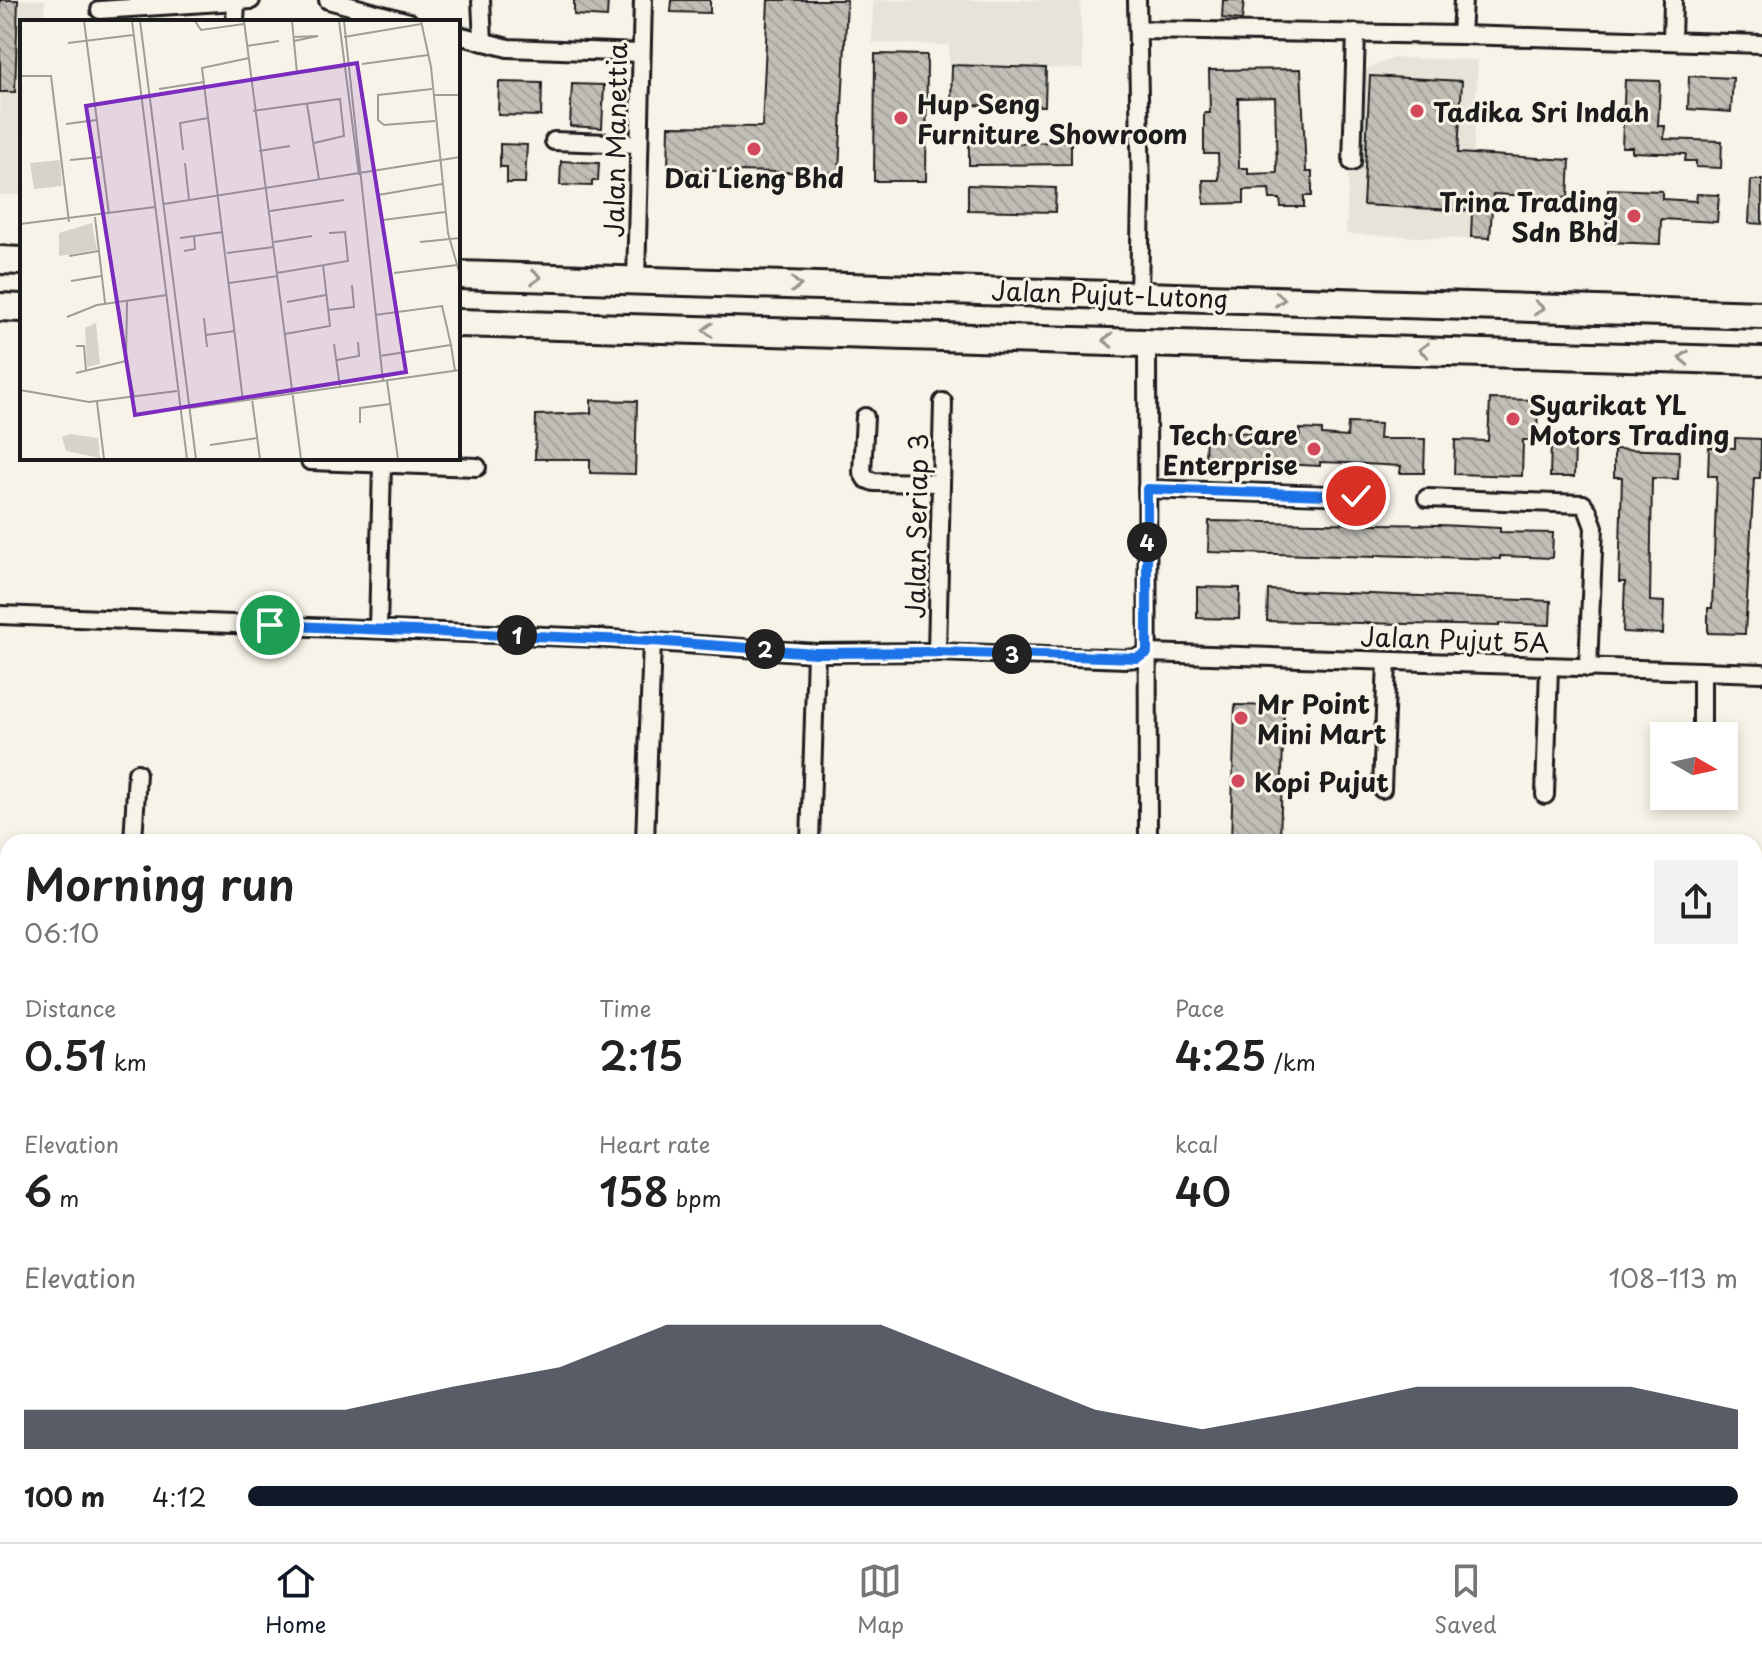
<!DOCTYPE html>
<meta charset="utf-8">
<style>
body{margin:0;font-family:"Playpen Sans",sans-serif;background:#f2f2f2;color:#222;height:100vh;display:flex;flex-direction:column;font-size:30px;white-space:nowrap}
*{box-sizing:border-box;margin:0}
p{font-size:26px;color:#767676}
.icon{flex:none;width:44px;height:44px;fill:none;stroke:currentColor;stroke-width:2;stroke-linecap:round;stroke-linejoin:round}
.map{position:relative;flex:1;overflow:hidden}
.panel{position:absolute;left:0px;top:834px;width:1762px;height:708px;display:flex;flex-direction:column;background:#fff;border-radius:24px 24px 0 0;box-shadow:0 4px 12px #0003}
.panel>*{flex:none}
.needle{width:52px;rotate:99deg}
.tools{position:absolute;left:1650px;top:722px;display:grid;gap:16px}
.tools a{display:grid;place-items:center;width:88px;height:88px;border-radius:0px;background:#fff;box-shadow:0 4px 12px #0003;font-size:40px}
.pin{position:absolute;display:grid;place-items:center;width:68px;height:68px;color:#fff;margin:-34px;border:4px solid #fff;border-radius:50%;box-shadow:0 2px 8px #0007}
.km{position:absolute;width:40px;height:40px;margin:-20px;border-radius:50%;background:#222;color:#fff;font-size:22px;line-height:40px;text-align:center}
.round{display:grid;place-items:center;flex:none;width:84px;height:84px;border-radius:0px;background:#f2f2f2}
.summary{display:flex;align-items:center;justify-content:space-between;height:136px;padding:0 24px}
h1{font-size:44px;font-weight:600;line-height:60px}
.figures{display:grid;grid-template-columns:repeat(3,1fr);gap:12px;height:136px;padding:8px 24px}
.figures div{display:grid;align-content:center}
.figures b{font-size:40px;font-weight:600}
.figures small{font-size:22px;font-weight:400}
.figures p{font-size:22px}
.chart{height:224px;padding:16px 24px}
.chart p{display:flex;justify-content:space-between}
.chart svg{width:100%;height:144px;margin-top:8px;fill:#111827;opacity:.7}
ul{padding:0 24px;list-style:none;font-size:26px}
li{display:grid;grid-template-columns:128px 96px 1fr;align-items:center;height:60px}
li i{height:20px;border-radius:10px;background:#111827}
.tabs{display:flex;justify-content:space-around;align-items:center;height:112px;border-top:2px solid #e0e0e0;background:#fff;font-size:22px;color:#767676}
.tabs a{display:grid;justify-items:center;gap:4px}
.tabs .active{color:#111827}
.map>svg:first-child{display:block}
.built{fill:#e6e3d9}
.building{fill:url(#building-back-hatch);stroke:#1c1c1c;stroke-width:2;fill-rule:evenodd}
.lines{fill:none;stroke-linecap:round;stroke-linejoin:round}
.minor-casing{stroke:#1c1c1c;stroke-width:22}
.trunk-casing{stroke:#1c1c1c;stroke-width:32}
.minor{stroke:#f7f3e8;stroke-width:16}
.trunk{stroke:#f7f3e8;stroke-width:26}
.oneway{stroke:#94928c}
.route-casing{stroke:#fff;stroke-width:16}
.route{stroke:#1a73e8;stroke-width:10}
.poi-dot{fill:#d1495b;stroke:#f7f3e8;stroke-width:3}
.labels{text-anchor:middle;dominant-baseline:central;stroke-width:6;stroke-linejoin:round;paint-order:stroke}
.poi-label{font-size:26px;font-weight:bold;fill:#1c1c1c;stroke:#f7f3e8;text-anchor:start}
.street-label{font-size:26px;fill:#1c1c1c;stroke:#f7f3e8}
.inset-road{fill:none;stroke:#9f9d96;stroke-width:2}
.view{fill:#7b2cbf;fill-opacity:0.15;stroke:#7b2cbf;stroke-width:4}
.inset-edge{fill:none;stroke:#1c1c1c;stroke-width:4}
</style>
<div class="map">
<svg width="1762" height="1542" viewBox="0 0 1762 1542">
<defs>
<pattern id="building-back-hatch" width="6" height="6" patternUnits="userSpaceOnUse" patternTransform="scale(2)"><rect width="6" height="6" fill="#c0beb5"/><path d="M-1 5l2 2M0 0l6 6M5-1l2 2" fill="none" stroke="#a4a39b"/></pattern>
</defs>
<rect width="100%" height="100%" fill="#f7f3e8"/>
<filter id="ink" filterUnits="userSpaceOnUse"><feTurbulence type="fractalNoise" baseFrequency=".0125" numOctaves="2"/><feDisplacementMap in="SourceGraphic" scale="16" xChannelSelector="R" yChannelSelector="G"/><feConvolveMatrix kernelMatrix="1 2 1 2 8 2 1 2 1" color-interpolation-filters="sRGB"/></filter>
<g filter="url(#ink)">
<g class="built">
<path d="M0,0H45L44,22H22V195H0Z"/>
<path d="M873,0H1080L1083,69L949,65V45L872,43Z"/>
<path d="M1394,58L1478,60L1469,239L1346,234L1349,162L1361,71Z"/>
</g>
<g class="building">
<path d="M0,0H18L15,92H0Z"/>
<path d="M574,0H608L607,17L574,15Z"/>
<path d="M672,0H710V13L671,12Z"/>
<path d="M768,0H847L839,173L668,170L669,126L762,127Z"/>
<path d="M1223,0H1244L1242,20L1222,18Z"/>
<path d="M875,54L927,55L926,181H874Z"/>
<path d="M952,65L1046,68L1045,106L951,105Z"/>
<path d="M1301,69L1306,172H1312V196H1304V207H1281L1280,199H1270L1269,189L1244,190V203L1204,204L1203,180H1219L1218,154H1204V113H1210L1209,70ZM1275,97L1277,173L1248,174V168H1239L1238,98Z"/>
<path d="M1370,76L1462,81L1458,153L1570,160L1568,198L1493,194L1490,238L1471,237L1472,211L1363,205Z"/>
<path d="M1689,76L1733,78L1731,112L1688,109Z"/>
<path d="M1625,80L1660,81L1658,126H1665L1664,139L1722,141L1721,168L1696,167V161H1685L1686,154L1632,152V147H1622Z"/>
<path d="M499,82L542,83L541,116L498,115Z"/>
<path d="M572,84L604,85L602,128L570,126Z"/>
<path d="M969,132L998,133V142L1010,144L1071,141V164L969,165Z"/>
<path d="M500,144L527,145L525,183H507V167H500Z"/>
<path d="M561,161L599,163L598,181H592V186L560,185Z"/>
<path d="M1751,180H1762V224L1749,223Z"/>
<path d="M968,185L1056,188L1055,212L968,210Z"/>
<path d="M1608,189L1662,191V199L1696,201L1697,194L1719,195L1717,222L1661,219L1660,244L1606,242Z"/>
<path d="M1490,399L1538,400L1537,440H1523L1522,476L1454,474L1455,440L1488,441Z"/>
<path d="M591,400L637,401L635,474L590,473V459H535L536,415L591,413Z"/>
<path d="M1348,423L1380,424L1379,439H1425L1424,473H1400L1401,466L1346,463L1320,462V466L1205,460L1206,431L1300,435V429L1322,430V435L1347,437Z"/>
<path d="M1735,438L1761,439L1760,478H1754L1745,634L1708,633V608H1712L1717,476H1708L1709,447L1735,448Z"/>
<path d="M1551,443L1575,444L1574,477H1550Z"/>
<path d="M1614,449L1679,451L1678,479L1652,478L1650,601L1664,602L1663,634L1623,632L1625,582H1619L1622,477H1614Z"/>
<path d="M1209,521L1439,525L1500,528V532L1553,533L1552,558L1500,556V559L1375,555V557L1208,552Z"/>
<path d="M1197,587L1240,588L1239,619L1197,618Z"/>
<path d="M1268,590L1551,601L1550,625L1499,623V626L1267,621Z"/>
<path d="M1235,705L1284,706L1280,842H1231Z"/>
</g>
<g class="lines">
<defs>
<g id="minor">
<path d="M328,0L409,22"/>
<path d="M481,0L483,42"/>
<path d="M1137,0L1141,194L1139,295"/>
<path d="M100,10L251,0"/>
<path d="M235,22L236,2"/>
<path d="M1138,30L1461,35L1762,44"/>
<path d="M458,35L508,48L640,53"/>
<path d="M1461,35L1463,0"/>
<path d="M1672,41L1673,0"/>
<path d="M554,141L638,144"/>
<path d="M1352,162L1356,33"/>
<path d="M636,281L643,0"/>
<path d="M1147,342L1148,842"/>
<path d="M865,417L862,472L866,479L874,482L941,483"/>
<path d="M310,461L477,467"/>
<path d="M1147,489L1356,496"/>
<path d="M1427,498L1583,504L1588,511L1594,527L1588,668"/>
<path d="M0,615L596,638L816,653L937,652L1126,659L1137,658L1147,653L1762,673"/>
<path d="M378,629L382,464"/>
<path d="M937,652L943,402"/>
<path d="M1702,736V672"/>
<path d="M1382,789L1387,661"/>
<path d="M1545,795L1549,667"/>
<path d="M133,842L137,773"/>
<path d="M645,842L652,641"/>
<path d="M810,842L816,653"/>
<path d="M0,889H8"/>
<path d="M1754,939L1762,940"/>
<path d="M0,1167L8,1168"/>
<path d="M1754,1255L1762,963"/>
<path d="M0,1408L8,1409"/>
<path d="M1754,1461H1762"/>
<path d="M1754,1491L1762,1492"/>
<path d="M1150,1534V1542"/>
<path d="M111,1542V1534"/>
<path d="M341,1542L342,1534"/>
</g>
<g id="trunk">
<path d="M0,260L22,261"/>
<path d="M458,275L1762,315"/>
<path d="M0,307L22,308"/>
<path d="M458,323L1762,361"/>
</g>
</defs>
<use href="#minor" class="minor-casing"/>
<use href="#trunk" class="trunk-casing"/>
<use href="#minor" class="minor"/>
<use href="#trunk" class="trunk"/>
</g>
<defs><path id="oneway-chevron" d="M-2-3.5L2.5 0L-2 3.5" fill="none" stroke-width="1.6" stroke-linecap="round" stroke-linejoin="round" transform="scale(2)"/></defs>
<g class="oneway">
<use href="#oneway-chevron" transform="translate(536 277) rotate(2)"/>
<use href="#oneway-chevron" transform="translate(796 285) rotate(2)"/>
<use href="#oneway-chevron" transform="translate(1280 299) rotate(2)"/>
<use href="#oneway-chevron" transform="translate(1539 308) rotate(2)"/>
<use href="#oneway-chevron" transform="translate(708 330) rotate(-179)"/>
<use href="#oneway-chevron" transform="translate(1108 340) rotate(-178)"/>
<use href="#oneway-chevron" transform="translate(1424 350) rotate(-178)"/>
<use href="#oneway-chevron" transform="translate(1684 358) rotate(-178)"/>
</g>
</g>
<g class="lines" filter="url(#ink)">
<defs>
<path id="route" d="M270,625L652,641L816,653L937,652L1137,658L1147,653V489L1356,496"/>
</defs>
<use href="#route" class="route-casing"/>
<use href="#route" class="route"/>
</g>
<g class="poi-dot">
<circle cx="1417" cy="111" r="8"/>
<circle cx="901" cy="118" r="8"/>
<circle cx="754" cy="149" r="8"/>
<circle cx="1634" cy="216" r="8"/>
<circle cx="1513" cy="419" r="8"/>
<circle cx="1314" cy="449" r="8"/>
<circle cx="1241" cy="718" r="8"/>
<circle cx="1238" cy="781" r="8"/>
</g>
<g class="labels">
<g class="poi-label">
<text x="917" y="103">Hup Seng<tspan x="917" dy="30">Furniture Showroom</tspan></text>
<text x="1433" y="111">Tadika Sri Indah</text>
<text x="754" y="177" text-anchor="middle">Dai Lieng Bhd</text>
<text x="1618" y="201" text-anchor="end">Trina Trading<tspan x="1618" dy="30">Sdn Bhd</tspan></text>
<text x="1529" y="404">Syarikat YL<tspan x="1529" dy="30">Motors Trading</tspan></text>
<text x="1298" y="434" text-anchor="end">Tech Care<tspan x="1298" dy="30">Enterprise</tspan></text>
<text x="1257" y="703">Mr Point<tspan x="1257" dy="30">Mini Mart</tspan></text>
<text x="1254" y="781">Kopi Pujut</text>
</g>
<g class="street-label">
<text transform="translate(615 140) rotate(-89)">Jalan Manettia</text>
<text transform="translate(1110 294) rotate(2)">Jalan Pujut-Lutong</text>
<text transform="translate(916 526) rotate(-89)">Jalan Seriap 3</text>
<text transform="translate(1455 639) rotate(2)">Jalan Pujut 5A</text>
</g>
</g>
<g transform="translate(20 20)">
<rect width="440" height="440" fill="#f7f3e8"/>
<path d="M40,140L42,166L14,169L10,143ZM76,303L80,344L67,347L65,308Z" fill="#d7d3cb"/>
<path d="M72,203L77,230L39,236V213ZM50,414L78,418L80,438L46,431L42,417Z" fill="#d7d3cb"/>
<path class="inset-road" d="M64,1L89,194M112,1L167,439M120,1L176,439M175,1L181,10L224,4M224,1L281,439M272,1L277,53M319,1L339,155M324,1L363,361M401,1L411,47L428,213L440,255M273,17L298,16L274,21M324,17L401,4M48,23L113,15M227,26L259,21M342,44L408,35M0,56H31L49,202M231,59L323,47M139,69L184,62M412,69L358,75V100L364,105L415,101M413,75H440M287,84L299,159M233,91L320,79L324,116L294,123M46,104L76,100M163,130L160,103L188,98M239,131L270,126M50,140L81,137M165,143L169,180M358,175L422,164M144,184L440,137M250,191L324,180M75,197L85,283M363,200L425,192M0,204L135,187M160,218L203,212M254,222L292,216M400,222L440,218M164,231L175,229L174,216M207,233L254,227M49,236L79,231M257,253L328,241L325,212L309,213M374,253L437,245M51,261L81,256M209,263L258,256M107,281L106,341L114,377M267,282L306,275M308,290L334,287L332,265M355,295L422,286L431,325M47,297L77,285L147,275M184,298L187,327M265,314L310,306L303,245M186,315L215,311M314,324L320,367M56,326H64L66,350M360,336L431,325L435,351M317,340L339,336L338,322M56,353L106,341M367,361L378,439M0,370L69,382L157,371M232,379L240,439M223,381L182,48L229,38M77,382L84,439M170,388L440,350M340,403V388L370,384M190,425L237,418"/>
<path class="view" d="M337,43L386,352L115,395L66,86Z"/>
<rect width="440" height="440" class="inset-edge"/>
</g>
</svg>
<div class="tools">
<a><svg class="needle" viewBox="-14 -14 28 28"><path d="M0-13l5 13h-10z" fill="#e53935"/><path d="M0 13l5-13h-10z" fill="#767676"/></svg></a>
</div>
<div class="pin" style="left:270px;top:625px;background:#1e9e55"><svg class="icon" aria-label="arrive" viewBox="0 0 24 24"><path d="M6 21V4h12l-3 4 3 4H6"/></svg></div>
<div class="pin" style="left:1356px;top:496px;background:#d93025"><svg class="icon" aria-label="check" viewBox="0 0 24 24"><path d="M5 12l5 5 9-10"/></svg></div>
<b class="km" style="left:517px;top:635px">1</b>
<b class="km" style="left:765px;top:649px">2</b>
<b class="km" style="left:1012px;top:654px">3</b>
<b class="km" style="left:1147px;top:542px">4</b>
<section class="panel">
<div class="summary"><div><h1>Morning run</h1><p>06:10</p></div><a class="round"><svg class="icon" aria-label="share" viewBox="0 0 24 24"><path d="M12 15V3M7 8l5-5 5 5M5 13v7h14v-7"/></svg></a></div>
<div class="figures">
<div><p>Distance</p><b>0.51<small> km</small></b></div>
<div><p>Time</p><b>2:15</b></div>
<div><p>Pace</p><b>4:25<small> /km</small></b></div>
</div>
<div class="figures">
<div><p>Elevation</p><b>6<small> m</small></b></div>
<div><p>Heart rate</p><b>158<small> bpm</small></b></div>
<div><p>kcal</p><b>40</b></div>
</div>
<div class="chart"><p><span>Elevation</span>108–113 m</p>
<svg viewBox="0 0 160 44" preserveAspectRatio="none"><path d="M0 44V32L10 32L20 32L30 32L40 25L50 19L60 6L70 6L80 6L90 19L100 32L110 38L120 32L130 25L140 25L150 25L160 32V44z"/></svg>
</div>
<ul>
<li><b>100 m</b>4:12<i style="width:100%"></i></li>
</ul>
</section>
</div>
<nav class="tabs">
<a class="active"><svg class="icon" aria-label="home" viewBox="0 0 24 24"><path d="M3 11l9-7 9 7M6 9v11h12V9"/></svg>Home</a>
<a><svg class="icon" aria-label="map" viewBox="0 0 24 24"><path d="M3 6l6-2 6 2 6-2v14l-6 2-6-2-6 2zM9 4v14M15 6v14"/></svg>Map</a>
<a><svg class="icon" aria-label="saved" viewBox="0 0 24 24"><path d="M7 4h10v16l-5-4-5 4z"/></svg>Saved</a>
</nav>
